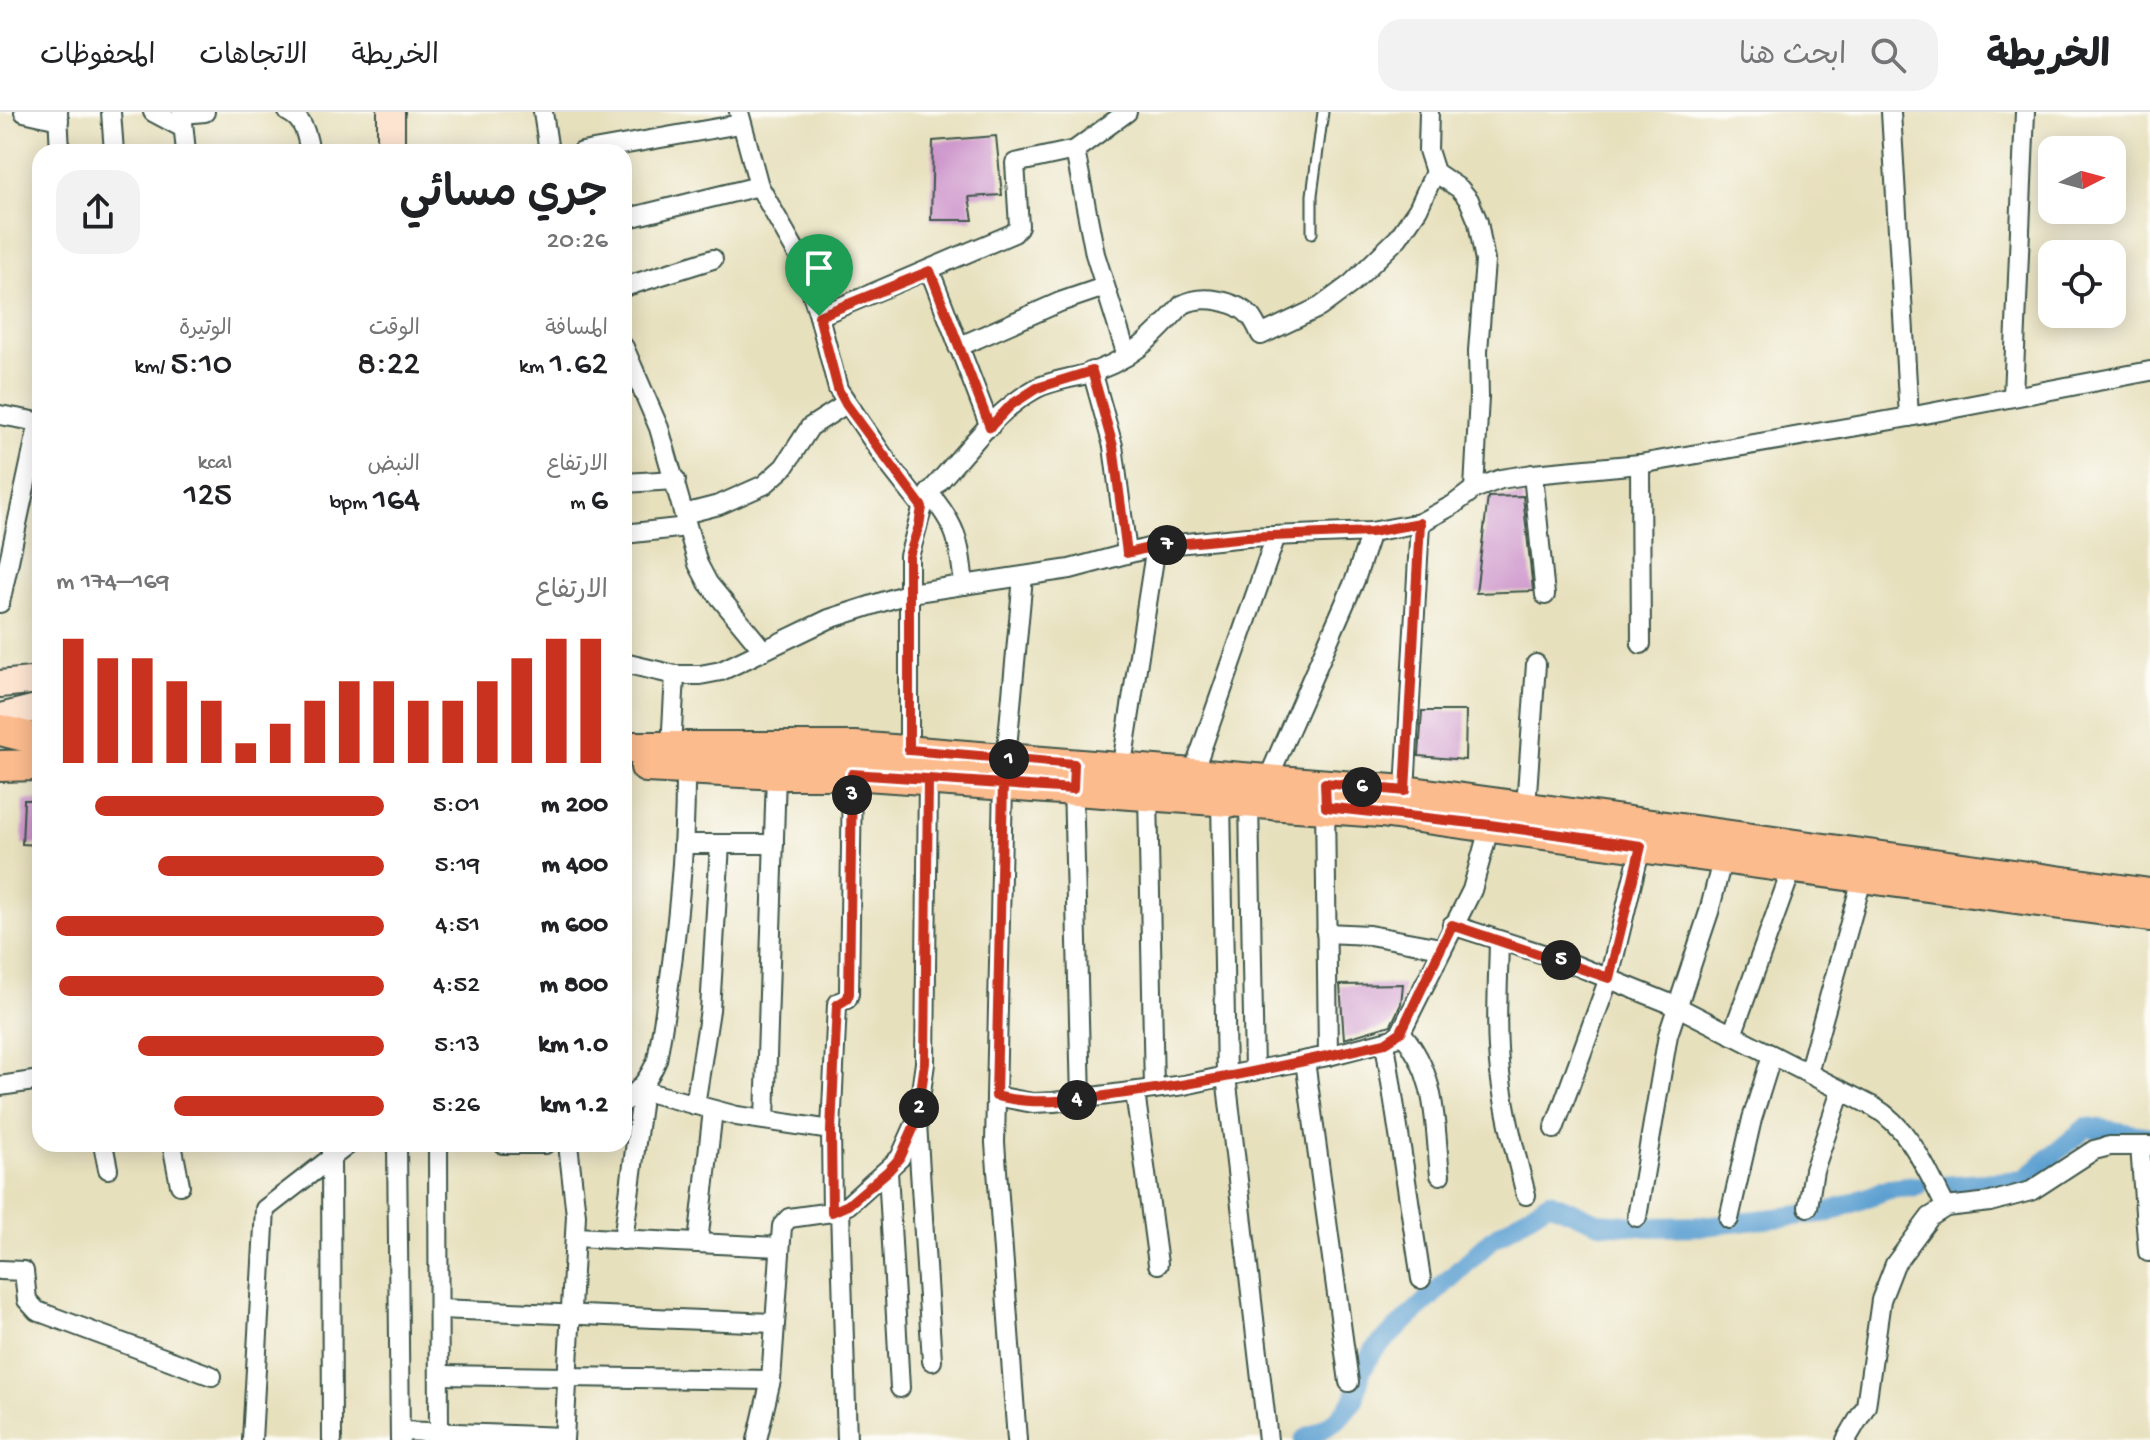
<!DOCTYPE html>
<html lang="ar">
<meta charset="utf-8">
<style>
body{margin:0;font-family:"Gochi Hand","Playpen Sans Arabic",sans-serif;background:#f2f2f2;color:#202124;direction:rtl;height:100vh;display:flex;flex-direction:column;font-size:30px;white-space:nowrap}
*{box-sizing:border-box;margin:0}
p{font-size:26px;color:#757577}
.icon{flex:none;width:44px;height:44px;fill:none;stroke:currentColor;stroke-width:2;stroke-linecap:round;stroke-linejoin:round}
.map{position:relative;flex:1;overflow:hidden;direction:ltr}
.sheet{position:absolute;left:32px;top:32px;width:600px;height:1008px;display:flex;flex-direction:column;background:#fff;border-radius:24px;box-shadow:0 4px 20px #0003;direction:rtl}
.sheet>*{flex:none}
.needle{width:52px;rotate:84deg}
.buttons{position:absolute;left:2038px;top:24px;display:grid;gap:16px}
.buttons a{display:grid;place-items:center;width:88px;height:88px;border-radius:16px;background:#fff;box-shadow:0 4px 20px #0003;font-size:40px}
.pin{position:absolute;display:grid;place-items:center;width:68px;height:68px;color:#fff;margin:-82px -34px;border-radius:50% 50% 50% 0;rotate:-45deg;box-shadow:0 0 8px #0007}
.pin .icon{rotate:45deg}
.km{position:absolute;width:40px;height:40px;margin:-20px;border-radius:50%;background:#222;color:#fff;font-size:22px;line-height:40px;text-align:center}
.round{display:grid;place-items:center;flex:none;width:84px;height:84px;border-radius:24px;background:#f2f2f2}
.head{display:flex;align-items:center;justify-content:space-between;height:136px;padding:0 24px}
h1{font-size:44px;font-weight:600;line-height:60px}
.stats{display:grid;grid-template-columns:repeat(3,1fr);gap:12px;height:136px;padding:8px 24px}
.stats div{display:grid;align-content:center}
.stats b{font-size:34px;font-weight:600}
.stats small{font-size:22px;font-weight:400}
.stats p{font-size:22px}
.chart{height:224px;padding:16px 24px}
.chart p{display:flex;justify-content:space-between}
.chart svg{width:100%;height:144px;margin-top:8px;stroke:#c8321e;stroke-width:6}
ul{padding:0 24px;list-style:none;font-size:26px}
li{display:grid;grid-template-columns:128px 96px 1fr;align-items:center;height:60px}
li i{height:20px;border-radius:10px;background:#c8321e}
header{display:flex;align-items:center;gap:48px;box-sizing:border-box;height:112px;padding:0 40px;background:#fff;border-bottom:2px solid #e0e0e0}
header strong{font-size:38px}
nav{display:flex;gap:44px;margin-inline-start:auto;font-size:28px}
.search{width:560px;height:72px;background:#f2f2f2;display:flex;align-items:center;gap:20px;box-sizing:border-box;padding:0 28px;border-radius:24px;color:#757577;font-size:30px}
.map>svg:first-child{display:block}
.lines{fill:none;stroke-linecap:round;stroke-linejoin:round}
.canal{stroke:#5da0d1;stroke-width:20}
.building{fill:#cc93ca}
.lane-casing{stroke:#3d5549;stroke-width:13}
.street-casing{stroke:#3d5549;stroke-width:22}
.secondary-casing{stroke:#3d5549;stroke-width:30}
.primary-casing{stroke:#3d5549;stroke-width:34}
.lane{stroke:#fff;stroke-width:9}
.street{stroke:#fff;stroke-width:18}
.secondary{stroke:#fde4d1;stroke-width:26}
.primary{stroke:#fbbb8d;stroke-width:30}
.route-casing{stroke:#fff;stroke-width:16}
.route{stroke:#c8321e;stroke-width:10}
</style>
<header>
<strong>الخريطة</strong>
<div class="search"><svg class="icon" aria-label="search" viewBox="0 0 24 24"><circle cx="10" cy="10" r="6"/><path d="M15 15l6 6"/></svg>ابحث هنا</div>
<nav><a>الخريطة</a><a>الاتجاهات</a><a>المحفوظات</a></nav>
</header>
<div class="map">
<svg width="2150" height="1328" viewBox="0 0 2150 1328">
<rect width="100%" height="100%" fill="#fdfcf7"/>
<filter id="ink" filterUnits="userSpaceOnUse"><feTurbulence type="fractalNoise" baseFrequency=".0125" numOctaves="2"/><feDisplacementMap in="SourceGraphic" scale="16" xChannelSelector="R" yChannelSelector="G"/><feConvolveMatrix kernelMatrix="1 2 1 2 8 2 1 2 1" color-interpolation-filters="sRGB"/></filter>
<filter id="wash" filterUnits="userSpaceOnUse"><feTurbulence type="fractalNoise" baseFrequency=".006" numOctaves="4" result="noise"/><feDisplacementMap in="SourceGraphic" scale="32" xChannelSelector="R" yChannelSelector="G"/><feGaussianBlur stdDeviation="1.8" result="paint"/><feColorMatrix in="noise" values="0 0 0 0 0 0 0 0 0 0 0 0 0 0 0 0 0 1.4 0 .05"/><feComposite in="paint" operator="in"/></filter>
<g filter="url(#wash)">
<rect width="100%" height="100%" fill="#e7e0bd"/>
<g class="lines">
<g class="canal">
<path d="M1942,1074L2023,1068L2087,1015L2150,1025"/>
<path d="M1304,1328L1336,1309L1354,1288L1361,1259L1374,1238L1491,1128L1549,1090L1600,1111L1652,1115L1703,1114L1829,1100L1889,1077L1917,1074"/>
</g>
</g>
<g id="blocks">
<g class="building">
<path d="M996,24L1002,83L969,85L973,108H931L933,29Z"/>
<path d="M1523,384L1533,479L1476,481L1488,385Z"/>
<path d="M1422,599H1466L1465,648L1419,644Z"/>
<path d="M24,688H40V733L22,732Z"/>
<path d="M1403,872L1401,892L1391,913L1344,927L1340,873Z"/>
</g>
</g>
</g>
<g filter="url(#ink)">
<use href="#blocks" fill-opacity="0" stroke="#3d5549" stroke-width="2"/>
<g class="lines">
<defs>
<path id="lane" d="M1312,121V83L1323,0"/>
<g id="street">
<path d="M24,0L59,8"/>
<path d="M58,0L60,40"/>
<path d="M111,0L114,40"/>
<path d="M153,0L183,16"/>
<path d="M182,0L186,40"/>
<path d="M288,0C304,7 307,24 310,40"/>
<path d="M543,0L549,40"/>
<path d="M739,0L759,74L802,150L819,204L838,277L890,354L922,395"/>
<path d="M1429,0L1428,38L1435,60L1460,77L1469,88L1478,110L1485,149L1478,239L1479,285L1474,377"/>
<path d="M1891,0L1909,305"/>
<path d="M182,2L205,0"/>
<path d="M1075,38L1095,142L1127,244"/>
<path d="M582,40L740,12"/>
<path d="M624,107L759,74"/>
<path d="M930,159L990,315"/>
<path d="M624,175L713,147"/>
<path d="M819,204L1014,121L1019,114L1015,51L1075,38L1127,0"/>
<path d="M624,235L659,316L698,452L708,471L763,538"/>
<path d="M958,235L1060,190L1104,175"/>
<path d="M1092,259L1113,334L1127,441"/>
<path d="M2013,284L2025,0"/>
<path d="M0,303L39,310L0,491"/>
<path d="M1640,352L1641,532"/>
<path d="M1533,362L1545,483"/>
<path d="M624,371L676,368"/>
<path d="M929,381C958,416 959,429 964,473"/>
<path d="M684,402L719,393L764,373L784,355L810,315L846,292"/>
<path d="M624,422L687,415"/>
<path d="M624,551L675,563H700L721,559L829,507L910,481L1070,457L1156,434L1247,425L1371,420L1420,411"/>
<path d="M671,635L675,563"/>
<path d="M909,638V444C916,423 919,400 929,381C961,347 993,300 1035,277C1050,269 1067,267 1083,263C1129,250 1151,228 1182,193C1202,182 1236,188 1251,205C1255,210 1258,217 1261,223L1320,195L1351,172L1398,126L1418,97L1435,60"/>
<path d="M1006,647L1023,465"/>
<path d="M1193,661L1276,424"/>
<path d="M1120,665L1156,434"/>
<path d="M1268,667L1355,468L1371,420"/>
<path d="M1073,671L1081,987"/>
<path d="M1003,672L995,1031L1017,1328"/>
<path d="M1405,679L1420,411L1453,393L1474,377L1501,367L1533,362L1640,352L1909,305L2150,259"/>
<path d="M1148,683L1154,977"/>
<path d="M1249,690L1254,959"/>
<path d="M1325,690L1328,944"/>
<path d="M1526,695L1536,552"/>
<path d="M685,732H774"/>
<path d="M1452,813L1565,849L1676,894L1874,995C1910,1016 1927,1059 1946,1095"/>
<path d="M1326,821L1369,823L1441,836"/>
<path d="M1499,830C1498,873 1495,918 1500,961C1505,1002 1516,1043 1526,1083"/>
<path d="M1401,920C1438,964 1434,1009 1440,1063"/>
<path d="M1732,923L1793,754"/>
<path d="M1385,931L1421,1167"/>
<path d="M1305,949L1349,1270"/>
<path d="M1808,961L1863,764"/>
<path d="M0,974L40,968"/>
<path d="M1135,980L1158,1152"/>
<path d="M996,984L1033,991L1054,990L1184,973L1226,964L1221,688"/>
<path d="M624,990C640,978 649,967 657,948C674,852 686,754 685,656"/>
<path d="M695,993L710,898L720,732"/>
<path d="M765,1008L776,662"/>
<path d="M917,1011L932,1249"/>
<path d="M1554,1017L1609,866L1641,734"/>
<path d="M103,1032L108,1057"/>
<path d="M172,1032L180,1073"/>
<path d="M397,1032L400,1328"/>
<path d="M438,1032L439,1328"/>
<path d="M503,1032H545"/>
<path d="M2140,1034L2148,1140"/>
<path d="M331,1039L332,1328"/>
<path d="M888,1059L900,1276"/>
<path d="M1808,1095L1814,1058L1841,979"/>
<path d="M840,1097L847,1328"/>
<path d="M832,1100L831,1018L837,893L839,890L847,887L849,882L852,662"/>
<path d="M1637,1105L1668,923L1709,800L1723,745"/>
<path d="M1729,1107L1752,1007L1772,943"/>
<path d="M575,1125L780,1135"/>
<path d="M623,1128L641,993L640,978L737,1004L831,1018"/>
<path d="M698,1131L713,998"/>
<path d="M0,1158L24,1159L27,1188L37,1199L212,1264"/>
<path d="M439,1197L775,1211"/>
<path d="M439,1263L771,1268"/>
<path d="M400,1319L564,1325"/>
<path d="M252,1328L265,1097L349,1032"/>
<path d="M564,1328L576,1103L568,1032"/>
<path d="M757,1328L771,1268L782,1114L789,1106L832,1100L848,1093L900,1046L917,1008L925,951L928,667"/>
<path d="M1268,1328L1226,964L1328,944L1393,927L1401,920L1472,778L1490,713"/>
<path d="M1846,1328L1866,1294L1881,1188L1895,1152L1930,1105L1946,1095L1990,1090L2031,1079L2094,1038L2110,1034H2150"/>
</g>
<g id="secondary">
<path d="M391,40V0"/>
<path d="M0,572L40,568"/>
<path d="M0,605L40,595"/>
</g>
<g id="primary">
<path d="M0,618L40,628"/>
<path d="M624,635H855L1405,679L2150,782"/>
<path d="M0,654L40,653"/>
<path d="M646,655L776,662H852L1381,700L2150,804"/>
</g>
</defs>
<use href="#lane" class="lane-casing"/>
<use href="#street" class="street-casing"/>
<use href="#secondary" class="secondary-casing"/>
<use href="#primary" class="primary-casing"/>
<use href="#lane" class="lane"/>
<use href="#street" class="street"/>
<use href="#secondary" class="secondary"/>
<use href="#primary" class="primary"/>
</g>
</g>
<g class="lines" filter="url(#ink)">
<defs>
<path id="route" d="M819,204L838,277L846,292L922,395L919,414L909,444V638L1074,652L1073,677L928,667L925,951L917,1008L900,1046L888,1059L848,1093L832,1100L831,1018L837,893L847,887L849,882L852,662L1003,672L996,984C1037,994 1077,988 1118,982C1208,971 1297,951 1385,931L1401,920L1452,813L1609,866L1641,734L1490,713L1326,695L1325,671L1405,679L1420,411L1371,420L1247,425L1156,434L1127,441L1113,334L1092,259L1037,276L1011,293L990,315L930,159L819,204"/>
</defs>
<use href="#route" class="route-casing"/>
<use href="#route" class="route"/>
</g>
</svg>
<div class="buttons">
<a><svg class="needle" viewBox="-14 -14 28 28"><path d="M0-13l5 13h-10z" fill="#e53935"/><path d="M0 13l5-13h-10z" fill="#757577"/></svg></a>
<a><svg class="icon" aria-label="locate" viewBox="0 0 24 24"><circle cx="12" cy="12" r="6"/><path d="M12 2v4M12 18v4M2 12h4M18 12h4"/></svg></a>
</div>
<div class="pin" style="left:819px;top:204px;background:#1e9e55"><svg class="icon" aria-label="arrive" viewBox="0 0 24 24"><path d="M6 21V4h12l-3 4 3 4H6"/></svg></div>
<b class="km" style="left:1009px;top:647px">1</b>
<b class="km" style="left:919px;top:996px">2</b>
<b class="km" style="left:852px;top:683px">3</b>
<b class="km" style="left:1077px;top:988px">4</b>
<b class="km" style="left:1561px;top:848px">5</b>
<b class="km" style="left:1362px;top:675px">6</b>
<b class="km" style="left:1167px;top:433px">7</b>
<section class="sheet">
<div class="head"><div><h1>جري مسائي</h1><p>20:26</p></div><a class="round"><svg class="icon" aria-label="share" viewBox="0 0 24 24"><path d="M12 15V3M7 8l5-5 5 5M5 13v7h14v-7"/></svg></a></div>
<div class="stats">
<div><p>المسافة</p><b>1.62<small> km</small></b></div>
<div><p>الوقت</p><b>8:22</b></div>
<div><p>الوتيرة</p><b>5:10<small> /km</small></b></div>
</div>
<div class="stats">
<div><p>الارتفاع</p><b>6<small> m</small></b></div>
<div><p>النبض</p><b>164<small> bpm</small></b></div>
<div><p>kcal</p><b>125</b></div>
</div>
<div class="chart"><p><span>الارتفاع</span>169–174 m</p>
<svg viewBox="0 0 160 44" preserveAspectRatio="none"><path d="M5 44V6M15 44V12M25 44V12M35 44V19M45 44V25M55 44V38M65 44V32M75 44V25M85 44V19M95 44V19M105 44V25M115 44V25M125 44V19M135 44V12M145 44V6M155 44V6"/></svg>
</div>
<ul>
<li><b>200 m</b>5:01<i style="width:88%"></i></li>
<li><b>400 m</b>5:19<i style="width:69%"></i></li>
<li><b>600 m</b>4:51<i style="width:100%"></i></li>
<li><b>800 m</b>4:52<i style="width:99%"></i></li>
<li><b>1.0 km</b>5:13<i style="width:75%"></i></li>
<li><b>1.2 km</b>5:26<i style="width:64%"></i></li>
</ul>
</section>
</div>
